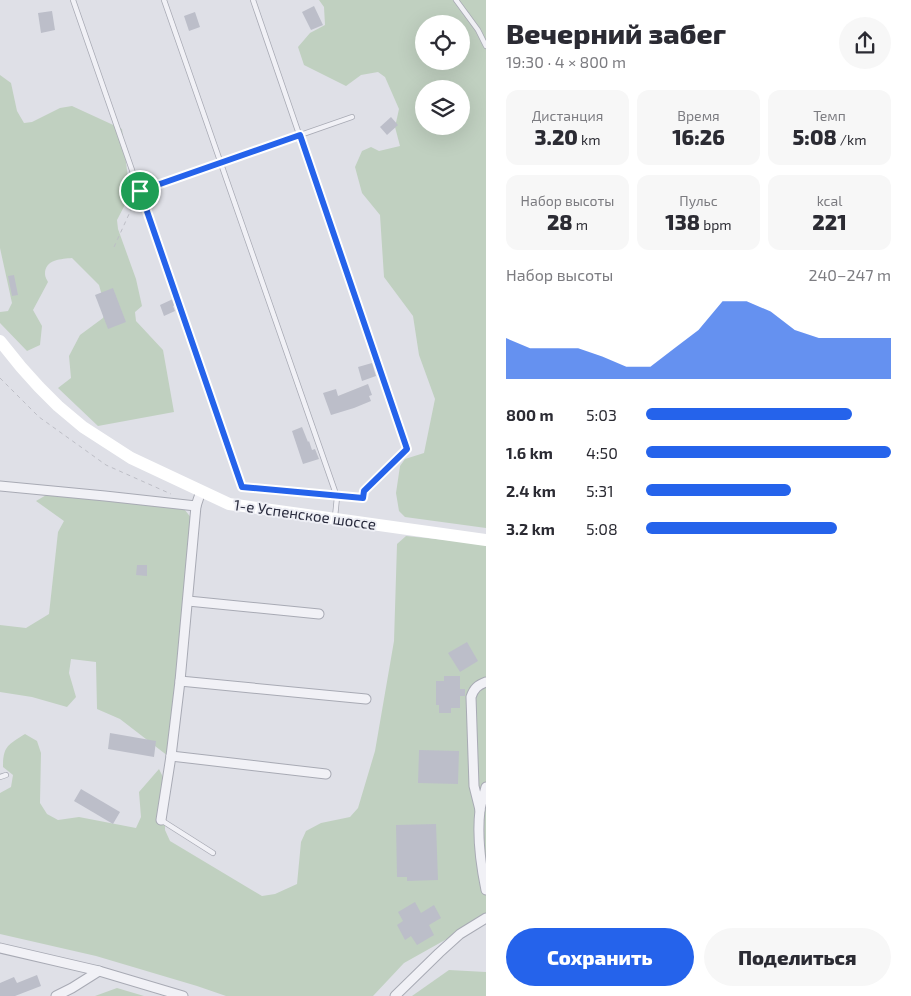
<!DOCTYPE html>
<html lang="ru">
<meta charset="utf-8">
<style>
body{margin:0;font-family:"Exo 2",sans-serif;background:#f7f7f7;color:#2b2b33;height:100vh;display:flex;flex-direction:column;font-size:19px;white-space:nowrap}
*{box-sizing:border-box;margin:0}
p{font-size:16px;color:#7c7c81}
.icon{flex:none;width:28px;height:28px;fill:none;stroke:currentColor;stroke-width:2;stroke-linecap:round;stroke-linejoin:round}
.map{position:relative;flex:1;overflow:hidden}
.sheet{display:flex;flex-direction:column;background:#fff;width:425px}
.sheet>*{flex:none}
.tools{position:absolute;left:415px;top:15px;display:grid;gap:10px}
.tools a{display:grid;place-items:center;width:55px;height:55px;border-radius:50%;background:#fff;box-shadow:0 5px 20px #0002;font-size:25px}
.pin{position:absolute;display:grid;place-items:center;width:42px;height:42px;color:#fff;margin:-21px;border:2px solid #fff;border-radius:50%;box-shadow:0 1px 5px #0007}
.round{display:grid;place-items:center;flex:none;width:52px;height:52px;border-radius:26px;background:#f7f7f7}
.overview{display:flex;align-items:center;justify-content:space-between;height:85px;padding:0 20px}
h1{font-size:28px;font-weight:800;line-height:38px}
.metrics{display:grid;grid-template-columns:repeat(3,1fr);gap:8px;height:85px;padding:5px 20px}
.metrics div{display:grid;align-content:center;border-radius:12px;background:#f7f7f7;text-align:center}
.metrics b{font-size:21px;font-weight:800}
.metrics small{font-size:14px;font-weight:400}
.metrics p{font-size:14px}
.chart{height:140px;padding:10px 20px}
.chart p{display:flex;justify-content:space-between}
.chart svg{width:100%;height:90px;margin-top:5px;fill:#2563eb;opacity:.7}
.primary-button{display:flex;gap:10px;margin-top:auto;padding:10px 20px}
.primary-button a{flex:1;height:58px;border-radius:30px;background:#2563eb;color:#fff;font-size:20px;font-weight:800;line-height:58px;text-align:center}
.primary-button a+a{background:#f7f7f7;color:#2b2b33}
ul{padding:0 20px;list-style:none;font-size:16px}
li{display:grid;grid-template-columns:80px 60px 1fr;align-items:center;height:38px}
li i{height:12px;border-radius:6px;background:#2563eb}
main{display:flex;flex:1;min-height:0}
.map>svg:first-child{display:block}
.green{fill:#c0d0c0;fill-rule:evenodd}
.building{fill:#bcbec9}
.lines{fill:none;stroke-linecap:round;stroke-linejoin:round}
.service-casing{stroke:#a8aab4;stroke-width:6}
.minor-casing{stroke:#a8aab4;stroke-width:11}
.path{stroke:#bdbec6;stroke-width:1;stroke-dasharray:4 4;stroke-linecap:butt}
.service{stroke:#f1f1f6;stroke-width:4.5}
.minor{stroke:#f1f1f6;stroke-width:9}
.secondary{stroke:#fff;stroke-width:12}
.route-casing{stroke:#fff;stroke-width:10}
.route{stroke:#2563eb;stroke-width:6}
.labels{text-anchor:middle;dominant-baseline:central;stroke-width:4;stroke-linejoin:round;paint-order:stroke}
.street-label{font-size:15px;fill:#292b3d;stroke:#eeeff5}
</style>
<main>
<div class="map">
<svg width="486" height="996" viewBox="0 0 486 996">
<rect width="100%" height="100%" fill="#dfe0e7"/>
<g class="green">
<path d="M319,0H486V528L405,517L399,511L396,493L400,466L405,459L424,453L435,399L419,355L413,316L384,277L380,215L362,193L355,167L362,151L371,147L379,151L400,146L395,127L399,109L385,77L378,72L361,75L346,86L304,65L298,47L310,33L325,25L324,7ZM424,24H461V61H424ZM424,89H461V126H424Z"/>
<path d="M0,75L11,83L17,111L24,123L32,122L60,108L72,106L122,129L130,195L117,220L118,229L136,279L142,306L135,312L136,321L163,350L174,412L98,426L58,388L71,378L69,356L80,335L103,318L106,310L99,285L72,258C62,259 45,259 45,274C45,277 47,280 48,282L33,310L42,326L40,345L27,351L0,323V312L8,311L12,303L0,248Z"/>
<path d="M48,494L181,505L192,519L168,756L120,719L97,709L96,662L71,659L69,673L76,697L67,707L32,697L0,692V625L26,628L49,614L58,532L64,521L36,501Z"/>
<path d="M406,536L486,544V917L404,963L373,996H226L197,986L96,956L0,934V793L11,787L13,775L3,767C3,746 8,745 25,734L37,741L41,753L40,803L47,814L58,820L79,817L136,828L141,817L139,792L159,769L165,781V830L170,841L262,896L275,894L297,884L301,842L306,831L321,823L350,817L358,808L375,751L394,641L397,544Z"/>
<path d="M449,970L486,972V996H412Z"/>
<path d="M117,988L144,996H95Z"/>
</g>
<g class="building">
<path d="M314,6L323,25L311,30L302,12Z"/>
<path d="M52,11L55,30L41,33L38,13Z"/>
<path d="M195,12L200,27L189,31L184,16Z"/>
<path d="M391,117L398,125L387,135L380,127Z"/>
<path d="M14,275L18,295L12,296L8,276Z"/>
<path d="M113,288L126,322L108,329L95,295Z"/>
<path d="M173,299L175,305L173,306L175,311L164,316L160,305Z"/>
<path d="M372,363L376,376L362,381L358,367Z"/>
<path d="M368,384L372,395L369,396L371,401L354,408L331,415L323,393L336,389L338,396Z"/>
<path d="M302,427L308,442L309,441L312,450L315,449L319,459L303,464L292,431Z"/>
<path d="M137,565H147V576L136,575Z"/>
<path d="M467,642L478,661L460,672L448,653Z"/>
<path d="M444,676H460V689H465V696H460V708H451V713H439V705H436V681H444Z"/>
<path d="M110,733L156,741L154,757L108,749Z"/>
<path d="M419,750L459,751L458,784L418,783Z"/>
<path d="M81,789L120,812L113,824L74,801Z"/>
<path d="M436,824L438,880L407,881V877H397L396,825Z"/>
<path d="M415,902L421,913L434,905L441,918L429,925L434,935L417,945L411,936L405,940L397,925L403,921L398,912Z"/>
<path d="M37,975L41,986L15,996H0V983L14,977L17,983Z"/>
</g>
<g class="lines">
<defs>
<g id="service">
<path d="M73,0L242,487L363,498L364,491L407,449L253,0"/>
<path d="M164,0L337,497L335,517"/>
<path d="M456,0L478,30L486,46"/>
<path d="M140,191L352,117"/>
<path d="M0,777L6,775"/>
<path d="M161,820L213,853"/>
</g>
<g id="minor">
<path d="M0,486L105,496L196,506L201,491"/>
<path d="M188,601L319,614"/>
<path d="M180,681L366,699"/>
<path d="M171,756L326,774"/>
<path d="M486,787C484,795 481,803 480,810C477,835 481,866 486,890"/>
<path d="M480,810L474,786L471,697C474,688 478,685 486,682"/>
<path d="M161,820L171,756L180,681L196,506"/>
<path d="M0,948L99,971L183,996"/>
<path d="M56,996L72,988L99,971"/>
<path d="M395,996L439,953L460,934L486,918"/>
</g>
</defs>
<use href="#service" class="service-casing"/>
<use href="#minor" class="minor-casing"/>
<g class="path">
<path d="M114,247L135,201"/>
<path d="M0,378L39,417L106,465L171,494"/>
</g>
<use href="#service" class="service"/>
<use href="#minor" class="minor"/>
<path class="secondary" d="M0,341L21,367L39,387L58,406L83,427L131,458L229,504L486,540"/>
</g>
<g class="lines">
<defs>
<path id="route" d="M300,135L407,449L364,491L363,498L242,487L140,191Z"/>
</defs>
<use href="#route" class="route-casing"/>
<use href="#route" class="route"/>
</g>
<g class="labels">
<g class="street-label">
<text transform="translate(305 514) rotate(8)">1-е Успенское шоссе</text>
</g>
</g>
</svg>
<div class="tools">
<a><svg class="icon" aria-label="locate" viewBox="0 0 24 24"><circle cx="12" cy="12" r="6"/><path d="M12 2v4M12 18v4M2 12h4M18 12h4"/></svg></a>
<a><svg class="icon" aria-label="layers" viewBox="0 0 24 24"><path d="M12 4l9 5-9 5-9-5zM3 14l9 5 9-5"/></svg></a>
</div>
<div class="pin" style="left:140px;top:191px;background:#1e9e55"><svg class="icon" aria-label="arrive" viewBox="0 0 24 24"><path d="M6 21V4h12l-3 4 3 4H6"/></svg></div>
</div>
<section class="sheet">
<div class="overview"><div><h1>Вечерний забег</h1><p>19:30 · 4 × 800 m</p></div><a class="round"><svg class="icon" aria-label="share" viewBox="0 0 24 24"><path d="M12 15V3M7 8l5-5 5 5M5 13v7h14v-7"/></svg></a></div>
<div class="metrics">
<div><p>Дистанция</p><b>3.20<small> km</small></b></div>
<div><p>Время</p><b>16:26</b></div>
<div><p>Темп</p><b>5:08<small> /km</small></b></div>
</div>
<div class="metrics">
<div><p>Набор высоты</p><b>28<small> m</small></b></div>
<div><p>Пульс</p><b>138<small> bpm</small></b></div>
<div><p>kcal</p><b>221</b></div>
</div>
<div class="chart"><p><span>Набор высоты</span>240–247 m</p>
<svg viewBox="0 0 160 44" preserveAspectRatio="none"><path d="M0 44V24L10 29L20 29L30 29L40 33L50 38L60 38L70 29L80 20L90 6L100 6L110 11L120 20L130 24L140 24L150 24L160 24V44z"/></svg>
</div>
<ul>
<li><b>800 m</b>5:03<i style="width:84%"></i></li>
<li><b>1.6 km</b>4:50<i style="width:100%"></i></li>
<li><b>2.4 km</b>5:31<i style="width:59%"></i></li>
<li><b>3.2 km</b>5:08<i style="width:78%"></i></li>
</ul>
<div class="primary-button"><a>Сохранить</a><a>Поделиться</a></div>
</section>
</main>
